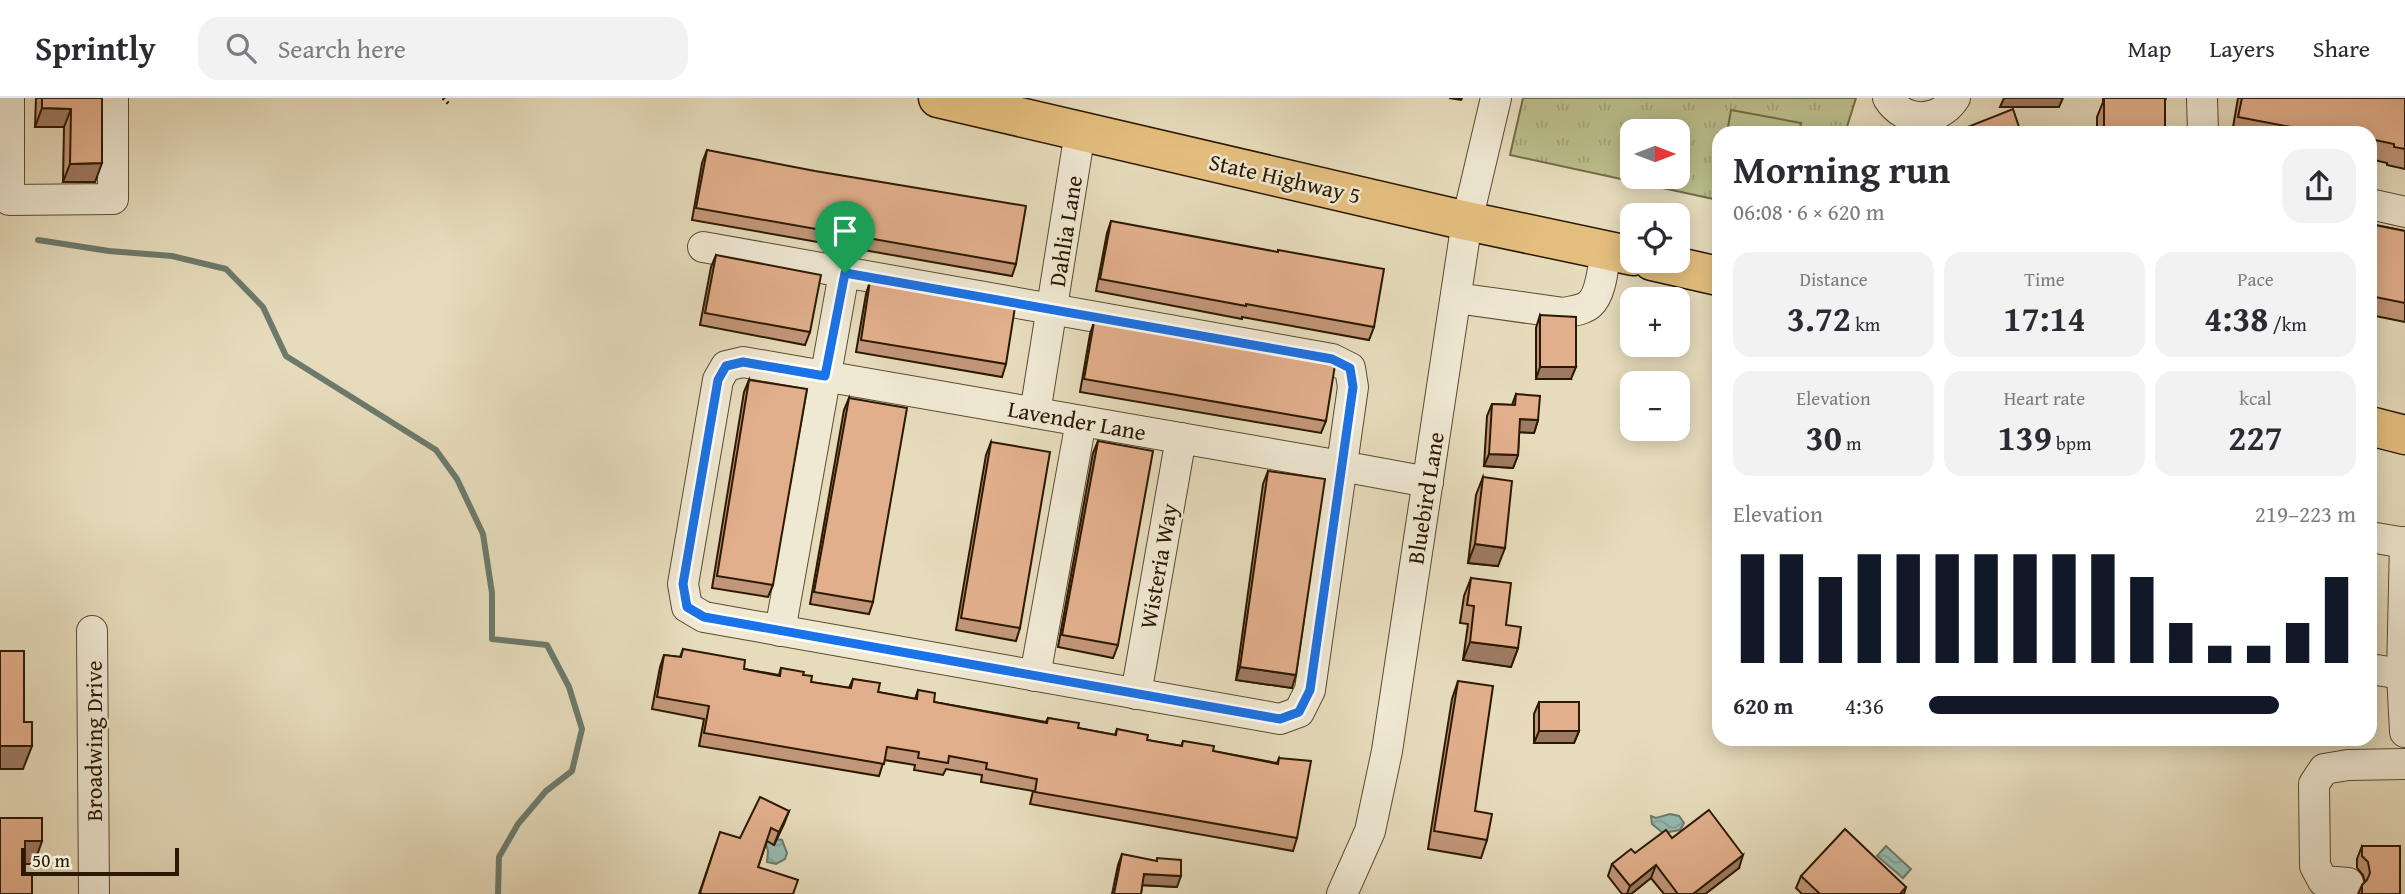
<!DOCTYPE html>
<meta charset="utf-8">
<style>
body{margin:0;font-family:"Gentium Book Plus",serif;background:#f2f2f3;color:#2b2b33;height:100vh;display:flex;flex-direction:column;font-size:26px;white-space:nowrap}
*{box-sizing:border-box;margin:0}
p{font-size:23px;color:#7c7c81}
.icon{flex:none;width:38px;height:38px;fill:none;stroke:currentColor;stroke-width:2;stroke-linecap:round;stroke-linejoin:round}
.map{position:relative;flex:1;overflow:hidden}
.sheet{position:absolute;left:1712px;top:28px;width:665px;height:620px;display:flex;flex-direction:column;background:#fff;border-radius:21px;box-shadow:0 4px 18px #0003}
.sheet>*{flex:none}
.needle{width:46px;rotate:90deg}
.tools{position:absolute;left:1620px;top:21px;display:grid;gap:14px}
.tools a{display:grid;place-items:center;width:70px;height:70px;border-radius:14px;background:#fff;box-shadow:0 4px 18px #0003;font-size:35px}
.scale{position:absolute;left:21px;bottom:18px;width:158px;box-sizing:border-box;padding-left:7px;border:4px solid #2c1902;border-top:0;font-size:19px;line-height:24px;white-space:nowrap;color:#2c1902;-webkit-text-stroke:5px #efe8d3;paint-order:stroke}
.pin{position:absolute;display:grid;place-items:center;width:60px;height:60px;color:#fff;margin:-72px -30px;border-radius:50% 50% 50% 0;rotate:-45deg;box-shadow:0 0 7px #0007}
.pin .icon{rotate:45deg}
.round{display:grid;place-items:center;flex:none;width:74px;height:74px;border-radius:21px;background:#f2f2f3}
.summary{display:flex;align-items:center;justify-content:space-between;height:119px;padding:0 21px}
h1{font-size:38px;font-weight:800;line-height:52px}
.stats{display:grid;grid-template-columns:repeat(3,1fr);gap:10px;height:119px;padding:7px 21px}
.stats div{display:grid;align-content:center;border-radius:18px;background:#f2f2f3;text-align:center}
.stats b{font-size:35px;font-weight:800}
.stats small{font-size:19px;font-weight:400}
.stats p{font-size:19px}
.chart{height:196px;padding:14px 21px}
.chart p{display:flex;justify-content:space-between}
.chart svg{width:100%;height:126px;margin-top:7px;stroke:#111827;stroke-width:6}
ul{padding:0 21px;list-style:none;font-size:23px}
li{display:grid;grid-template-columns:112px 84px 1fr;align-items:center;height:52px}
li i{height:18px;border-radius:9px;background:#111827}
header{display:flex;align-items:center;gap:42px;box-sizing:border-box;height:98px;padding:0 35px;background:#fff;border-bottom:2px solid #e1e1e2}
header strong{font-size:33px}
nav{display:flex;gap:38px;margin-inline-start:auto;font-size:24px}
.search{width:490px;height:63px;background:#f2f2f3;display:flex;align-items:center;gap:18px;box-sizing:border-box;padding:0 24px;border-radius:21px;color:#7c7c81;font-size:26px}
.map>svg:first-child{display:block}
.grass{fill:url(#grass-tufts);stroke:#746c47;stroke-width:2;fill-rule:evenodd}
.pitch{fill:#bbbe8c;stroke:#746c47;stroke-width:2}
.water{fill:url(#water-waves);stroke:#6c7a6b;stroke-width:2}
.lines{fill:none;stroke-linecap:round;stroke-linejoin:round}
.stream{stroke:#6c7a6b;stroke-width:6}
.minor-casing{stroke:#5a4a30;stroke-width:32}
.major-casing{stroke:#2c1902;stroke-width:41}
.path{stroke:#2c1902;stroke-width:3.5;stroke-dasharray:2 3.5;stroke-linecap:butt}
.minor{stroke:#efe8d3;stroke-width:30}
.major{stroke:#e3be7e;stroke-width:38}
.wall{fill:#c29678;stroke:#2c1902;stroke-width:2}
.shaded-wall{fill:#9e7a62;stroke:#2c1902;stroke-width:2}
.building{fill:#e2af8c;stroke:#2c1902;stroke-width:2}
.route-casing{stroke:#fff;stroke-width:14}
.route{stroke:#1a73e8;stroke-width:9}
.labels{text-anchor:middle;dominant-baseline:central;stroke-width:5;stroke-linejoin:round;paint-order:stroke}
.street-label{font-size:23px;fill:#2c1902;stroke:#efe8d3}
</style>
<header>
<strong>Sprintly</strong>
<div class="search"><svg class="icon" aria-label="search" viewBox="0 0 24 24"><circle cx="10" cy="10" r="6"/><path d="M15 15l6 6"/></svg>Search here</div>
<nav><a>Map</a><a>Layers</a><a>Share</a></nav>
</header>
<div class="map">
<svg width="2405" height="796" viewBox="0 0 2405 796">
<defs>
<pattern id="grass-tufts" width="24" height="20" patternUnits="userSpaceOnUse" patternTransform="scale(1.75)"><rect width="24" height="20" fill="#bbbe8c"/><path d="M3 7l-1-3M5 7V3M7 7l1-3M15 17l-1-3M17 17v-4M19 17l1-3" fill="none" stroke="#a1a377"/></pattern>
<pattern id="water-waves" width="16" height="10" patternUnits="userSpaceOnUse" patternTransform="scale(1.75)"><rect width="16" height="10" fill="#96bbb1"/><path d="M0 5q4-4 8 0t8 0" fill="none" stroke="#81a097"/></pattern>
</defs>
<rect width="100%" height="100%" fill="#e6dbbb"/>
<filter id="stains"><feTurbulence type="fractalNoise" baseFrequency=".00286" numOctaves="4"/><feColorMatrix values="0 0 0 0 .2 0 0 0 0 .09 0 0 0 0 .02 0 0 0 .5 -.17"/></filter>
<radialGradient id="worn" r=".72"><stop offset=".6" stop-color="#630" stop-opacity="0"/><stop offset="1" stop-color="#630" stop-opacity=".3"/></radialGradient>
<path class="grass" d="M1523,0H1856L1845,35H1718V102L1510,57ZM1633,33H1678V79H1633Z"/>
<path class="pitch" d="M1731,12L1801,25L1799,35H1727Z"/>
<g class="water">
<path d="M1670,716L1679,718L1684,725L1680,732L1663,735L1652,726L1651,718L1656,720Z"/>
<path d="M749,737L782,742L787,755L785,761L776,766L767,764L768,753L766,746Z"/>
<path d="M1886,748L1911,771L1903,780L1877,758Z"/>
</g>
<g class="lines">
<path class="stream" d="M38,142L109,153L172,158L226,171L263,209L286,258L436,352L457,381L483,436L492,495V541L547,547L569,589L582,631L572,673L546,693L518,726L499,759L498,796"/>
<defs>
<g id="minor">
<path d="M9,0V102L113,101V0"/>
<path d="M1888,0C1904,26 1939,25 1955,0"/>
<path d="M2202,0L2203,35"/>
<path d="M2370,106L2405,114"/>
<path d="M703,149L1332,261L1350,270L1353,289L1310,592L1299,614L1280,621L704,519L687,509L683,486L718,282L726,268L743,264L1341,368L1428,384"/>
<path d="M1456,200L1564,215C1571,213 1584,212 1590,206C1602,195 1603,167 1606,152"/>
<path d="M1035,315L1080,34"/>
<path d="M2370,439L2405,445"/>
<path d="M2405,444L2402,576L2405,634"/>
<path d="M92,533L94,796"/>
<path d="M780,533L844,175"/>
<path d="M2370,571L2402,576"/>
<path d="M1035,578L1081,323"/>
<path d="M1136,596L1181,340"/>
<path d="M2348,785L2323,783L2315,768L2314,686L2324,671L2348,667L2405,666"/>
<path d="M1342,796L1370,733L1387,653L1467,123L1496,0"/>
</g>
<g id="major">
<path d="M938,0L1467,123L1633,158"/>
<path d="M1652,163L1718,178"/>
<path d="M2370,328L2405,337"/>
</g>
</defs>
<use href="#minor" class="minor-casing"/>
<use href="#major" class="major-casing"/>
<path class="path" d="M443,0L450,7"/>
<use href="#minor" class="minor"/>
<use href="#major" class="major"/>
</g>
<g class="wall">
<path d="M36,0H102L95,84H63L64,29H35Z"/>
<path d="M1449,0H1462L1461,2Z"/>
<path d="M2103,0H2166L2165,3V35H2097V19L2103,4Z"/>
<path d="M2238,0H2405V71L2387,67V65L2370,61V35H2232Z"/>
<path d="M707,52L1016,166L1012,178L692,122L702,65Z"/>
<path d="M1111,123L1374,229L1369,242L1242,219V221L1096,193L1107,135Z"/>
<path d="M2370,126L2405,133V224L2370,217Z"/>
<path d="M716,157L810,234L805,247L700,227L711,169Z"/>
<path d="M870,183L1006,266L1002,279L856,254L866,196Z"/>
<path d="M1540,217L1571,281H1536V230Z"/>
<path d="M1094,224L1326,323L1321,335L1080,294L1090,236Z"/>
<path d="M749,282L773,487L768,499L712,490L744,294Z"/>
<path d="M1516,296L1538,322L1534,335L1519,334L1518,357L1513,370L1484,368L1487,318L1492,306L1512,307Z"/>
<path d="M849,300L873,504L869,516L810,506L844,312Z"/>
<path d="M1098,343L1118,547L1113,560L1058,549L1093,355Z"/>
<path d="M991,344L1020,530L1016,543L956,532L986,357Z"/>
<path d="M1268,373L1292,590L1236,582L1263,386Z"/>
<path d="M1483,379L1498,468L1468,465L1476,397Z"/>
<path d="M1471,480L1506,527L1518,550L1511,569L1463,562L1468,526L1460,525L1464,498Z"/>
<path d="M683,551L744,571L779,577L781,570L803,577L811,584L849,590L853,581L878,594L915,601L918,592L934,604L1046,624L1048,620L1078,630L1115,637L1117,631L1147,642L1181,648L1183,643L1213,653L1277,665L1279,660L1297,740L1293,753L1030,706L1033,693L981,684L982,677L946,671L943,677L914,672L915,667L884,662L879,678L699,648L704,621L652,611L660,569L664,557L680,559Z"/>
<path d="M1458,583L1475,713L1487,742L1481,760L1428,751L1452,601Z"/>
<path d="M1539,604L1579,633L1574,645H1534V616Z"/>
<path d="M789,713L774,747L767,743L758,769L793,796H699L716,746L740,740Z"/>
<path d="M1672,740L1739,770L1705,796H1664L1651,780L1631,796H1622L1608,778L1612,766Z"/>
<path d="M2362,748L2400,796H2358L2362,787L2365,784L2363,777L2357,770V761Z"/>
<path d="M1122,756L1177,789L1142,787L1141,796H1112L1118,767Z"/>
<path d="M1801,778L1906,789L1904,796H1802L1796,790Z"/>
</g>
<g class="shaded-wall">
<path d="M2004,0H2063L2059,9H2000Z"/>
<path d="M42,10L71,11L64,29H35Z"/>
<path d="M102,65L95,84H63L70,66Z"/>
<path d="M1540,269H1576L1571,281H1536Z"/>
<path d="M1520,321L1538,322L1534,335L1515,334Z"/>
<path d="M1489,356L1518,357L1513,370L1484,368Z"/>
<path d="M1475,446L1505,450L1498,468L1468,465Z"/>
<path d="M1470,544L1518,550L1511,569L1463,562Z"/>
<path d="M1240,569L1296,577L1292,590L1236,582Z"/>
<path d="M1539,633H1579L1574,645H1534Z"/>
<path d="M0,648H32L23,671H0Z"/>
<path d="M789,713L784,726L774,747L779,734Z"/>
<path d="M25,743H42L34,766H16Z"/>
<path d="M1743,757L1739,770L1705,796H1693Z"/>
<path d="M1656,767L1651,780L1631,796H1627L1630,788Z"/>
<path d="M1144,776L1181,778L1177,789L1140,787Z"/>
</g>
<g class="building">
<path d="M42,0H102V65L70,66L71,11L42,10Z"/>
<rect x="2104" y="0" width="61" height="35"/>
<path d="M2242,0H2405V51L2394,49V46L2370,41V35H2323L2238,19Z"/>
<path d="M2013,11L2021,35H1961L1960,32Z"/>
<path d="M707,52L815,73L1026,108L1016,166L696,110Z"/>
<path d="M1111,123L1278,154V152L1384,171L1374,229L1246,206V208L1100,181Z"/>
<path d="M2370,126L2405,133V205L2370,198Z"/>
<path d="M716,157L821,177L810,234L705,215Z"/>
<path d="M870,183L1015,209L1006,266L861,242Z"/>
<path d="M1540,217L1576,219V269H1540Z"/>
<path d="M1094,224L1331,265L1335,267L1326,323L1084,281Z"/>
<path d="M749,282L807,291L773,487L717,478Z"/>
<path d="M1516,296L1540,298L1538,322L1520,321L1518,357L1489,356L1492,306L1515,307Z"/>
<path d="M849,300L907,310L873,504L814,494Z"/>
<path d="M1098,343L1153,353L1118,547L1062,537Z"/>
<path d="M991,344L1050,354L1020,530L961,520Z"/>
<path d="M1268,373L1325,381L1296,577L1240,569Z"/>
<path d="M1483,379L1512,383L1505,450L1475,446Z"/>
<path d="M1471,480L1511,485L1506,527L1521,529L1518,550L1470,544L1474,508L1467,507Z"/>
<path d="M683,551L745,562L744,571L780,578L781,570L804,574L803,577L812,578L811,584L851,590L853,581L880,585L878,594L917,601L918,592L935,595L934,604L1047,625L1048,620L1079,625L1078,630L1116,637L1117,631L1148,637L1147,642L1182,648L1183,643L1214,648L1213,653L1278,666L1279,660L1311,663L1297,740L1035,694L1037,681L986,671L987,665L949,658L948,665L918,660L919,654L887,649L884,666L704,635L709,608L657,599L664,557L681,559Z"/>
<path d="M0,553H24V624H32V648H0Z"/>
<path d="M1458,583L1493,588L1475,713L1492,716L1487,742L1434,733Z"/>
<rect x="1539" y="604" width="40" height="29"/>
<path d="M760,699L789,713L779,734L771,730L758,769L798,782L793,796H703L700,795L720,734L740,740Z"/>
<path d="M1709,712L1743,757L1693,796H1678L1656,767L1630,788L1612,766L1631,751L1635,755L1666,732L1672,740Z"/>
<path d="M0,720H42V743H25V777H32V796H0Z"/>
<path d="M1845,731L1906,789L1900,796H1820L1801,778Z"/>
<path d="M2362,748H2400V796H2362V787L2367,782L2370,775L2368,764L2362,758Z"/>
<path d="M1122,756L1157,763V760L1181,762V778L1144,776L1141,796H1114Z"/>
</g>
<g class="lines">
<defs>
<path id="route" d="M845,175L1332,261L1350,270L1353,289L1310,592L1299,614L1280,621L704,519L687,509L683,486L718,282L726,268L743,264L825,278Z"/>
</defs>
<use href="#route" class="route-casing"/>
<use href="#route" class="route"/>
</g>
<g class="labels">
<g class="street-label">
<text transform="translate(1285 80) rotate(13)">State Highway 5</text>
<text transform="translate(1065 133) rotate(-81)">Dahlia Lane</text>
<text transform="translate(1077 322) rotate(10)">Lavender Lane</text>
<text transform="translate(1425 400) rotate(-81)">Bluebird Lane</text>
<text transform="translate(1158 468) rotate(-80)">Wisteria Way</text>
<text transform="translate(93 643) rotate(-90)">Broadwing Drive</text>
</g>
</g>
<rect width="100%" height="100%" filter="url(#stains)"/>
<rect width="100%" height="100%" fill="url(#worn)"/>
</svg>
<div class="tools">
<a><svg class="needle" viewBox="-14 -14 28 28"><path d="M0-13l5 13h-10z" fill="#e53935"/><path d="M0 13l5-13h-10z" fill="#7c7c81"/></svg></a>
<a><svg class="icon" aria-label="locate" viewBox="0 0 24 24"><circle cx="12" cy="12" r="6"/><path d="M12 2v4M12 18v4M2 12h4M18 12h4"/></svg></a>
<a>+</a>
<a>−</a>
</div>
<div class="scale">50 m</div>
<div class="pin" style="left:845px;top:175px;background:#1e9e55"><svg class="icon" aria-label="arrive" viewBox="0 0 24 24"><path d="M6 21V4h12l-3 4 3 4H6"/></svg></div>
<section class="sheet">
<div class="summary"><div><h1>Morning run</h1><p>06:08 · 6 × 620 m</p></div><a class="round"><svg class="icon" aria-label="share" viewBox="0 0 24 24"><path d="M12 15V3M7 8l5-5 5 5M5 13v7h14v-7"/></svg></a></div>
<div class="stats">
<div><p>Distance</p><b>3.72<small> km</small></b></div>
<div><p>Time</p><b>17:14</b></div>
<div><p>Pace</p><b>4:38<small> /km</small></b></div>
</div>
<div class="stats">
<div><p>Elevation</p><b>30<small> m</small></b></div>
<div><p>Heart rate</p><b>139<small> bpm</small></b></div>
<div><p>kcal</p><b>227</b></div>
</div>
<div class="chart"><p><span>Elevation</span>219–223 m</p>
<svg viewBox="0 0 160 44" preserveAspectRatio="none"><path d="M5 44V6M15 44V6M25 44V14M35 44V6M45 44V6M55 44V6M65 44V6M75 44V6M85 44V6M95 44V6M105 44V14M115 44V30M125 44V38M135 44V38M145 44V30M155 44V14"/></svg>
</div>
<ul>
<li><b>620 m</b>4:36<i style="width:82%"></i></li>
</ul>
</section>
</div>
